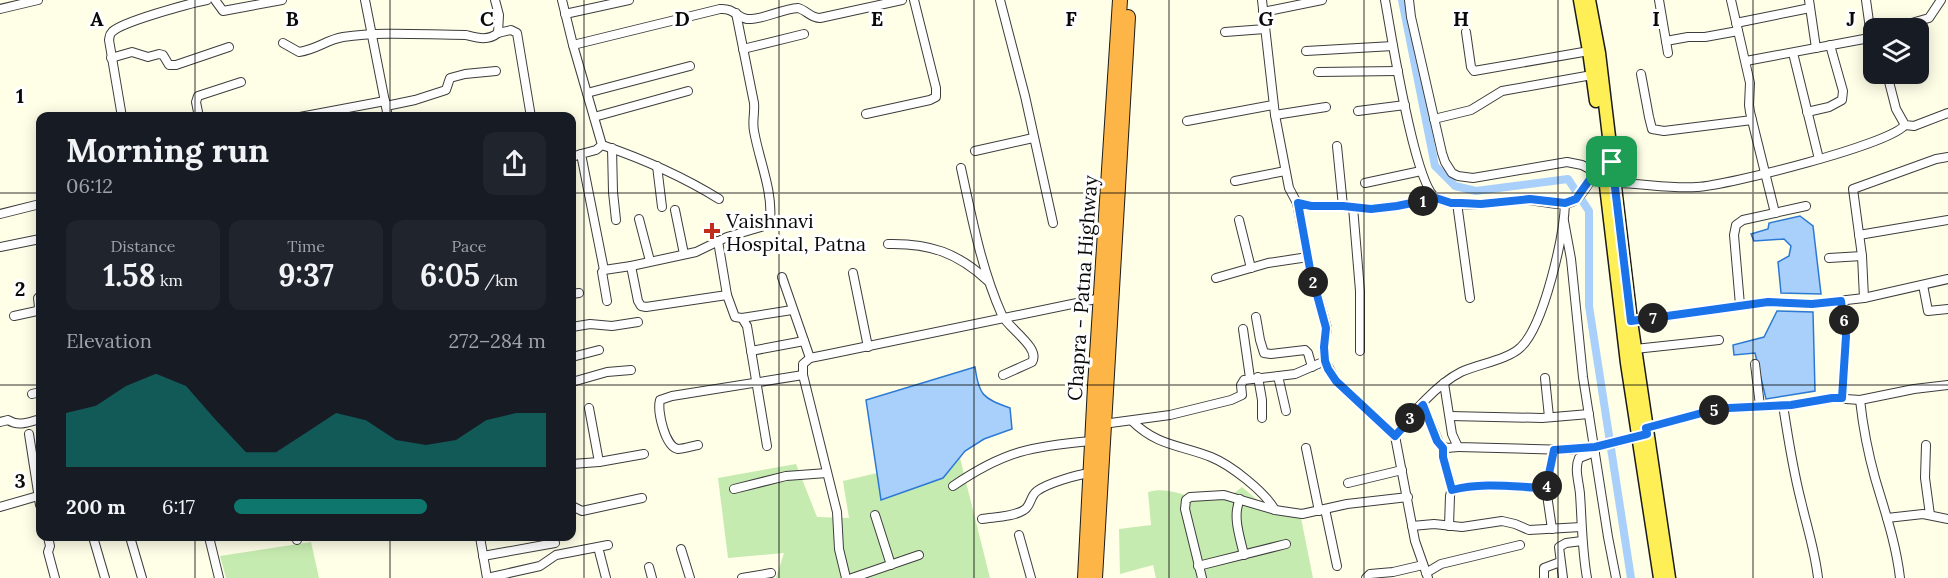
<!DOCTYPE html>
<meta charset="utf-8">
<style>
body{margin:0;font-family:Lora,serif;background:#20242c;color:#f1f3f6;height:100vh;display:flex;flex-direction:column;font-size:22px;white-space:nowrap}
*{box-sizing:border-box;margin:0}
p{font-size:20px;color:#9ea1a6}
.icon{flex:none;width:33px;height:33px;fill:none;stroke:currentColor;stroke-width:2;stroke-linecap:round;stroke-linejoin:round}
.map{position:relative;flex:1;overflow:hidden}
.sheet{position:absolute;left:36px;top:112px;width:540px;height:429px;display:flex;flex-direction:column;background:#171b24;border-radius:12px;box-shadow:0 3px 15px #0003}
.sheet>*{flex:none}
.tools{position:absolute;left:1863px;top:18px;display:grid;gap:12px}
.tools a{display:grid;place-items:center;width:66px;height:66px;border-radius:12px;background:#171b24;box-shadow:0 3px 15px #0003;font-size:30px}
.pin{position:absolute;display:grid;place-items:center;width:51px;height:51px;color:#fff;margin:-26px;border-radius:12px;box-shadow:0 3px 9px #0006}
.km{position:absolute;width:30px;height:30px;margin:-15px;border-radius:50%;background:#222;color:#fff;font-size:16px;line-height:30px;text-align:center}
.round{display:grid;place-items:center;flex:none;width:63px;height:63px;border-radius:12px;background:#20242c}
.summary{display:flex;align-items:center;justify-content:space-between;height:102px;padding:0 30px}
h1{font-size:33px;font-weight:700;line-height:45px}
.metrics{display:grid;grid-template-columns:repeat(3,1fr);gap:9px;height:102px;padding:6px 30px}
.metrics div{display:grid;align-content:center;border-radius:12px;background:#20242c;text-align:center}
.metrics b{font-size:30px;font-weight:700}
.metrics small{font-size:16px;font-weight:400}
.metrics p{font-size:16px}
.chart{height:168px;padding:12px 30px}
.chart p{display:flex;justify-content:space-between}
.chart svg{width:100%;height:108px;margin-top:6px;fill:#0f766e;opacity:.7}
ul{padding:0 30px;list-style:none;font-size:20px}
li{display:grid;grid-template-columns:96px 72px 1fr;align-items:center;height:45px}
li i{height:15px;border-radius:8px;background:#0f766e}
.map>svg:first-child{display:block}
.green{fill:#c6ebb0}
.water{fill:#a9d0fa;stroke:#2c79d5;stroke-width:1.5}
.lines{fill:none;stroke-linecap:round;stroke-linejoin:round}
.canal{stroke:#a9d0fa;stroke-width:8}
.street-casing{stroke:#3d3d3d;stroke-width:10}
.primary-casing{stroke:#1b1b1b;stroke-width:15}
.highway-casing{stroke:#1b1b1b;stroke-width:16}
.street{stroke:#fff;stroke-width:8}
.primary{stroke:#ffef57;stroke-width:12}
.highway{stroke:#fdb547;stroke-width:14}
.route-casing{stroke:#fff;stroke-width:12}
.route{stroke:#1a73e8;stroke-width:8}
.grid{fill:none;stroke:#0a0a0a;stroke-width:1.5;stroke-opacity:0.55}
.poi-dot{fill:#c12c1b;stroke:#fff;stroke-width:2}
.labels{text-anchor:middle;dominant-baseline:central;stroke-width:6;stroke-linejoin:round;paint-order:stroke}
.poi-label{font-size:20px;fill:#0a0a0a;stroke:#fff;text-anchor:start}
.street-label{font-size:20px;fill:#0a0a0a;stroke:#fff}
.grid-label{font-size:20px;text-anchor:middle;font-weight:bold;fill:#0a0a0a;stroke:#fff;stroke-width:6;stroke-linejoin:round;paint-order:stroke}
</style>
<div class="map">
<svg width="1948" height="578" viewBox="0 0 1948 578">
<rect width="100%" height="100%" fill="#fffee7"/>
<g class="green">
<path d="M960,458L990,578H776L784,553L728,558L718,478L796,464L817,517L849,518L843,481L877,473L881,500L943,478Z"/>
<path d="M1242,487L1275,515L1301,518L1313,578H1156L1153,565L1120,574L1119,529L1151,525L1148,492C1184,482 1205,520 1242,487Z"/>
<path d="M311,542L319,578H226L220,556Z"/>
</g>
<g class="water">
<path d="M1800,216L1813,226L1821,294L1781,293L1778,262L1789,256L1791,246L1784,239L1754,241L1751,234L1768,229L1769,223Z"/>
<path d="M1777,311L1813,312L1815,391L1766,399L1755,353L1734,355L1733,345L1764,337Z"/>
<path d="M975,367C979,396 983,398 1010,408L1012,429L984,439L965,451L943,478L881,500L866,400Z"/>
</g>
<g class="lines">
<path class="canal" d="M1402,0L1435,166L1455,186L1476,191L1568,179L1589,211V306L1631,578"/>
<defs>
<g id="street">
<path d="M215,0L223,11L282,0"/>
<path d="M365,0L388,117"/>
<path d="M562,0L573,45L602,145L596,150L581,154L604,270L631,266L696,252L727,237L761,227L770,220C773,191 759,160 754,131C752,121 755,113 754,103L736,13"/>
<path d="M1000,0L1025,96L1053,223"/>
<path d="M1262,0L1275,115L1289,188L1297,203L1311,206H1343L1371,209L1397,206L1436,198"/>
<path d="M1385,0C1391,32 1414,184 1436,198C1455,210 1497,202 1518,200C1533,198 1559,208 1572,202C1586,195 1591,173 1605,165"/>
<path d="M1409,0L1411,17L1442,153L1445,162L1452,173L1458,176L1473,178L1567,162L1582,165L1595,172"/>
<path d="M1659,0L1668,53"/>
<path d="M1731,0L1750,83L1749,105L1750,112L1775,213"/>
<path d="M1809,0L1816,48"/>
<path d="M1866,0L1871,36"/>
<path d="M0,9L38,0"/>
<path d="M1263,12L1322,0"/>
<path d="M565,14L629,0"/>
<path d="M1736,23L1810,8"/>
<path d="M1894,28L1929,18L1941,0"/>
<path d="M1225,32L1265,29"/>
<path d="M1466,32L1471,67L1474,71L1589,51"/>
<path d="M498,33L511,30L517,33L531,117"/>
<path d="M1666,41L1688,37H1705L1738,31"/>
<path d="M283,43L299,52C318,49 326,40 343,37C384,31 425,35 466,35C478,38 488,41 498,33L499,15L495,0"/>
<path d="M573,45L720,9C734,8 736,17 747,19C763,20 781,9 798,8C806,10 811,18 820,18L902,0"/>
<path d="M743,49L804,34"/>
<path d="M1306,51L1393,46"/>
<path d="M1793,53L1819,159"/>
<path d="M111,58L132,52L148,57L159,54L163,55L169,65H176L229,47"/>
<path d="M1746,61L1864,39H1874"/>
<path d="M1318,72L1398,71"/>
<path d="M1641,74L1649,117L1652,129L1664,131L1752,120"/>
<path d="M1887,74L1896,109L1905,125L1914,126L1948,113"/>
<path d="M587,93L690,66"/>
<path d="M386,106L415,100L446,90L450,78L465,74L496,71"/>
<path d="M1358,111L1405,105"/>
<path d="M1807,112L1829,107L1842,100L1843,91L1830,45"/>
<path d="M866,114L930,100L936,97V88L914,0"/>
<path d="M1275,115L1326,107"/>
<path d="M122,117L109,40C110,36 109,35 112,32C121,22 191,3 207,0"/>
<path d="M199,117L196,102L198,96L241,82"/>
<path d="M300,117L385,101"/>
<path d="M594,117L688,91"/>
<path d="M1434,119L1471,110L1502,91L1592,75"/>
<path d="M1187,121L1273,105"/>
<path d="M602,145C643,159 682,176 719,199"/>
<path d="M1337,146L1343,206"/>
<path d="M612,148L613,192L616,220"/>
<path d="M975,151L1033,138"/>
<path d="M572,157L581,154"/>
<path d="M657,166L662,207"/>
<path d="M961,168C972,218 981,268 1002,315C1008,328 1041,348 1032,362L1003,375"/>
<path d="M1235,181L1285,171"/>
<path d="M1365,183L1421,171"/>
<path d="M1614,183C1642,183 1669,189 1697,187C1728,185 1889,145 1905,125"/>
<path d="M1297,203L1310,269L1327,328L1324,347L1325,361L1336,381L1395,436L1415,541L1428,578"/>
<path d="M1457,203L1470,298"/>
<path d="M1353,207L1360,291V351"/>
<path d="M675,210L684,254"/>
<path d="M0,214L40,204"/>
<path d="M639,219L650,261"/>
<path d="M1239,220L1251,268"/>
<path d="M1564,221L1571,259L1583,377L1608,537L1616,578"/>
<path d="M1859,235L1948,220"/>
<path d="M888,244C930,243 958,253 988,281"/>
<path d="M0,247L40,239"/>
<path d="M1829,258L1862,256"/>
<path d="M631,266L638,301L641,306L646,307L727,295L718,241"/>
<path d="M604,270L602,272L607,301"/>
<path d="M853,273L868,347"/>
<path d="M782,277L810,358"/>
<path d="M1216,278L1268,263L1308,257"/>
<path d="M1923,285L1928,311L1948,309"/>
<path d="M572,294L579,293"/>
<path d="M727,295L735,317L742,318L747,326L767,446"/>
<path d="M1864,298L1862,256L1853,189L1936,159L1948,157"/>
<path d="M1841,301L1846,336L1842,398"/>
<path d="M1740,305L1734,235L1736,225L1743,220L1806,206"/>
<path d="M14,316L37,311L39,307L38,298L40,296"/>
<path d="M1256,317L1260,340L1264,353L1271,354L1305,350L1308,353L1312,367"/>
<path d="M742,318L792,310"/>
<path d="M1627,322L1768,302L1812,304L1864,298L1948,279"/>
<path d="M572,327L590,324L612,326L638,322"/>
<path d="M1243,329L1250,378"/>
<path d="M1635,349L1719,340"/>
<path d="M751,351L804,341"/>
<path d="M572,357L599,350"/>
<path d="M1755,364L1760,406"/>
<path d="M1278,376L1286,411"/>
<path d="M1258,377L1262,400V418"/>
<path d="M1545,378L1549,417"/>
<path d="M572,382L607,372L631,370"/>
<path d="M1444,383L1452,434L1458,447L1568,450L1614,443L1640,435"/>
<path d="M32,394L40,392"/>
<path d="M1860,400C1863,427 1868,453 1875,478C1885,512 1896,543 1900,578"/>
<path d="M1423,405L1440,445L1447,448L1458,447"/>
<path d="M1783,405C1788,438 1793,470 1801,501C1807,527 1815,551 1818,578"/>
<path d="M589,408L599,462"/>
<path d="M1450,416L1542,418L1589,414"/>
<path d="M1132,421C1157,446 1181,445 1211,457C1231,465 1265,492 1275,510"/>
<path d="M0,422L8,420C19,427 29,422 40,419"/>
<path d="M1103,424L1170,415L1231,400L1242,395L1241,385L1244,380L1295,374L1325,361"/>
<path d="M1646,428L1713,410L1729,408L1791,405L1832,398L1860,400L1914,389L1948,385"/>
<path d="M29,434L40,505"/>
<path d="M1395,436C1411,414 1437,384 1461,372C1478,364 1508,360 1521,347C1544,325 1564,236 1565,203"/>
<path d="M698,445C692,446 684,449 678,449C665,447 657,411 660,400L672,396L803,375"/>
<path d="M1926,445L1925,478L1930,515"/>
<path d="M1306,448L1319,511"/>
<path d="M1443,448V457L1452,487L1450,496L1449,526"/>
<path d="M572,464L599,462L644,454"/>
<path d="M1348,483L1402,470"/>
<path d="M953,486C1004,451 1032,446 1092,441"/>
<path d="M734,489L786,476L827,473"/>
<path d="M1452,490C1483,482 1514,487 1546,488"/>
<path d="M1240,499C1232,516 1240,537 1244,555"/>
<path d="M572,506L582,511L642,498"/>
<path d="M0,507L38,496"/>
<path d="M1325,509L1337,566"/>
<path d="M875,515L891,565"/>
<path d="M1887,518L1923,514L1948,519"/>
<path d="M982,519C995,517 1013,517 1024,510C1031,506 1030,496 1037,491C1048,483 1076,475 1090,473"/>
<path d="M1412,526L1434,524L1462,527L1502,521L1515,524L1529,530L1581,527"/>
<path d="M1552,529L1546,488L1554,450"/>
<path d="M1019,535L1031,578"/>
<path d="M48,537L50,546L48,552L55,578"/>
<path d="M93,537L105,578"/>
<path d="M130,537L142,578"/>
<path d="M209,537L219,578"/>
<path d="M297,537V540"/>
<path d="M480,537L487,578"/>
<path d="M598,547L606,578"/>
<path d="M681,549L690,578"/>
<path d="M483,556L555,543"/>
<path d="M1198,566L1286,544"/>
<path d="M649,567L652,578"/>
<path d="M1426,573L1441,564L1520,545"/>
<path d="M487,578L540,566L556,555L608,545"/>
<path d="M742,578L771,573"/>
<path d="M846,578L839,549L837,512L803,375V364L810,358L830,354L1101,298"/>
<path d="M852,578L919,555"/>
<path d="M1202,578L1185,509L1186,500L1190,497L1224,495L1275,510L1302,514L1347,504L1408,497"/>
<path d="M1366,578L1370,574L1393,572L1423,565"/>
<path d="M1544,578V568L1560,562"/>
<path d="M1563,578L1559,547L1566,543L1582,541"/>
<path d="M1587,578C1582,550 1582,523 1580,494C1579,482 1574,469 1579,458L1595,452"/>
</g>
<g id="primary">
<path d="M1580,0L1589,51L1596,101"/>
<path d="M1589,0L1599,53L1631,321L1669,578"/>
<path d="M1604,169L1627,363L1660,578"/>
</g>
<g id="highway">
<path d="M1085,578L1095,386L1120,0"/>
<path d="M1095,578L1128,17"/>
</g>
</defs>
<use href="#street" class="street-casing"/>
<use href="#primary" class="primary-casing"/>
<use href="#highway" class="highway-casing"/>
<use href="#street" class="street"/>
<use href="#primary" class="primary"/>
<use href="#highway" class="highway"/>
</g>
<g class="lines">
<defs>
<path id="route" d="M1612,162L1631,321L1768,302L1812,304L1841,301L1846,336L1842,398H1832L1791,405L1729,408L1713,410L1646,428L1647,434L1595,447L1554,450L1546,488C1514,487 1483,482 1452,490L1443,457V448L1437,441L1423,405L1395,436L1336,381L1328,369L1325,361L1324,347L1326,328L1310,269L1298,203L1311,206H1343L1371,209L1397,206L1436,198L1451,203H1461L1481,204L1530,199L1565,203L1576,199L1595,172L1604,165Z"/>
</defs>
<use href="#route" class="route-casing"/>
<use href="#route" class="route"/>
</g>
<path class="grid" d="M195,0V117M390,0V117M584,0V578M779,0V578M974,0V578M1169,0V578M1364,0V578M1558,0V578M1753,0V578M0,193H40M572,193H1948M0,385H40M572,385H1948M195,537V578M390,537V578"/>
<path class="poi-dot" d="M709 222h6v6h6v6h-6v6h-6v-6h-6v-6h6z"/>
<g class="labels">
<g class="poi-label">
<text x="726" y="220">Vaishnavi<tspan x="726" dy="23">Hospital, Patna</tspan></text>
</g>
<g class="street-label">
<text transform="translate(1082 288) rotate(-86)">Chapra - Patna Highway</text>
</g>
</g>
<g class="grid-label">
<text x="97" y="26">A</text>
<text x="292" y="26">B</text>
<text x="487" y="26">C</text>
<text x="682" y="26">D</text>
<text x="877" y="26">E</text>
<text x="1071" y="26">F</text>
<text x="1266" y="26">G</text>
<text x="1461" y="26">H</text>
<text x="1656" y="26">I</text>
<text x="1851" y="26">J</text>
<text x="20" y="103">1</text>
<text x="20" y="296">2</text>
<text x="20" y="488">3</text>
</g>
</svg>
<div class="tools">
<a><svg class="icon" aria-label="layers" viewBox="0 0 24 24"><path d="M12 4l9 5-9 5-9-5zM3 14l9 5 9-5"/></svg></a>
</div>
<div class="pin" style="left:1612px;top:162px;background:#1e9e55"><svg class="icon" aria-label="arrive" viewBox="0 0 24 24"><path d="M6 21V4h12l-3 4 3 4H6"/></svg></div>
<b class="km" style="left:1423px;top:201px">1</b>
<b class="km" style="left:1313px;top:282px">2</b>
<b class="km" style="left:1410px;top:418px">3</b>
<b class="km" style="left:1547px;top:486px">4</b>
<b class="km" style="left:1714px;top:410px">5</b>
<b class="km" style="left:1844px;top:320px">6</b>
<b class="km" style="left:1653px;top:318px">7</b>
<section class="sheet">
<div class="summary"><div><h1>Morning run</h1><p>06:12</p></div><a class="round"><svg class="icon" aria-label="share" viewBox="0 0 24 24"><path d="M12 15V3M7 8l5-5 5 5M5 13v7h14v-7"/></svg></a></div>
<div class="metrics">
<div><p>Distance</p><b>1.58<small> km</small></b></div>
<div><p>Time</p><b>9:37</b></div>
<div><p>Pace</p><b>6:05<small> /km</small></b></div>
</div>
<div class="chart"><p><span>Elevation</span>272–284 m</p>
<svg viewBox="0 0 160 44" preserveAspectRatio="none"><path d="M0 44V22L10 19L20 11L30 6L40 11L50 25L60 38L70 38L80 30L90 22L100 25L110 33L120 35L130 33L140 25L150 22L160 22V44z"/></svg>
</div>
<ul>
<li><b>200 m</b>6:17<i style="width:62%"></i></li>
</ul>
</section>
</div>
